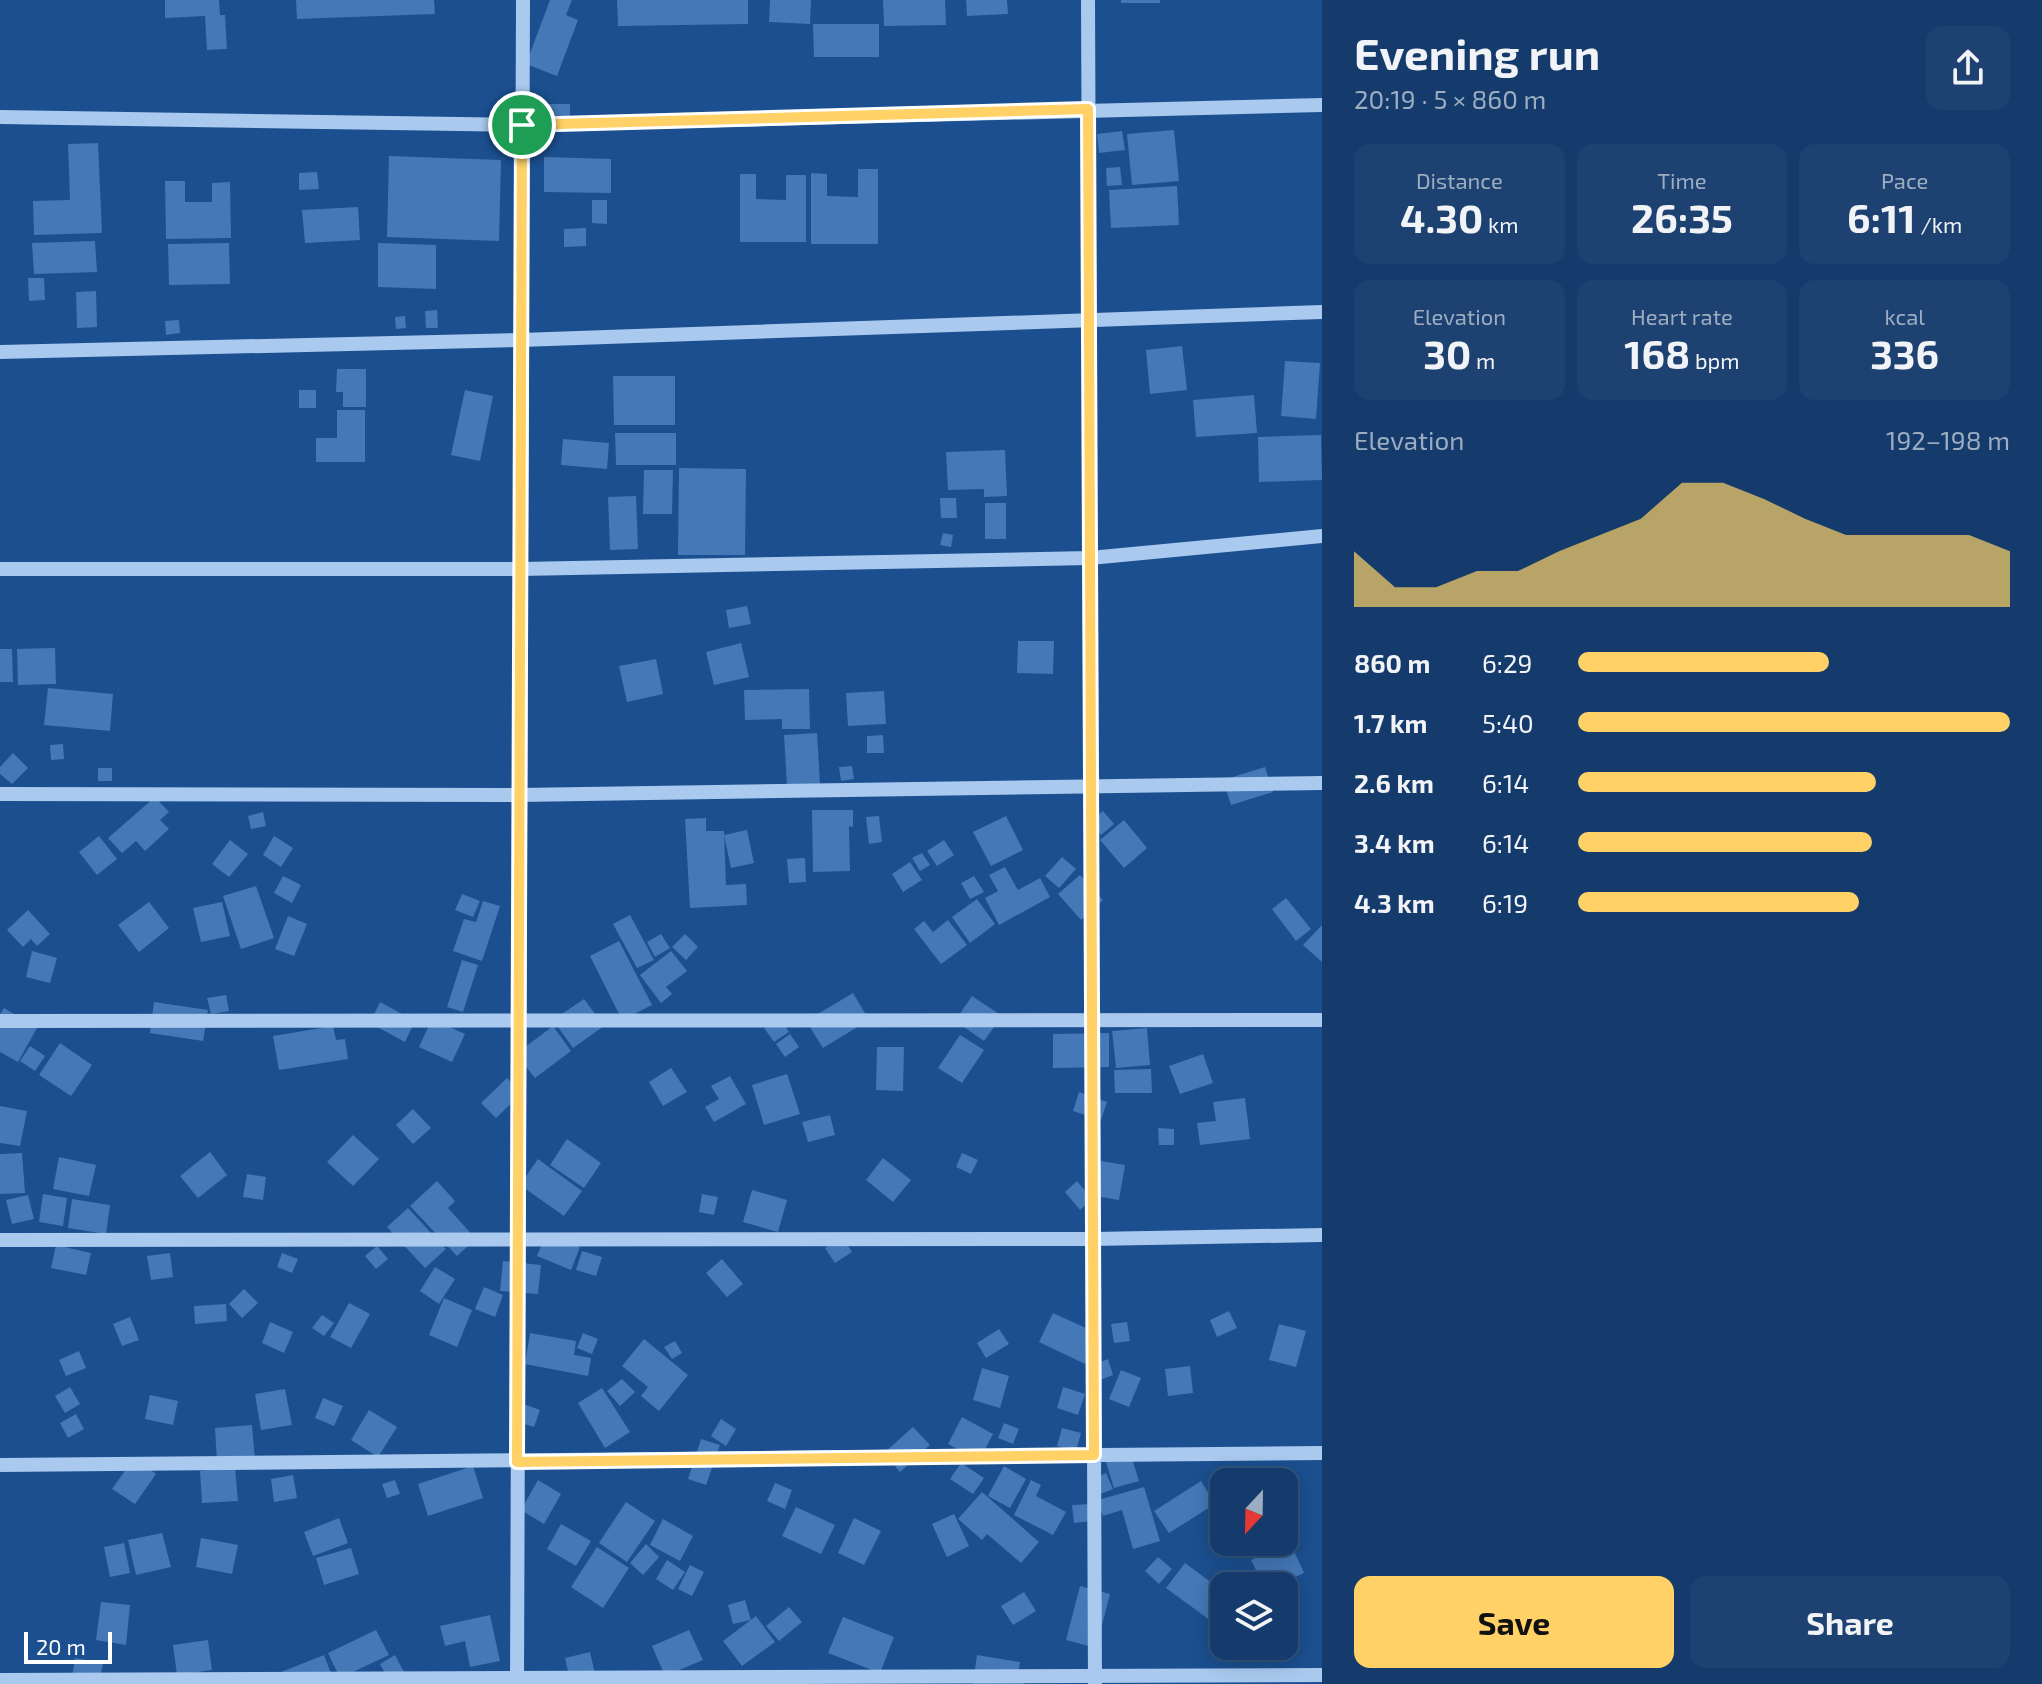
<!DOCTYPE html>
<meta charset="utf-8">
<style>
body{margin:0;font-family:"Exo 2",sans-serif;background:#1d4271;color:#f1f3f6;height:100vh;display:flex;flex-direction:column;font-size:30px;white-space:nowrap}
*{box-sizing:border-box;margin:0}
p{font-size:26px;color:#9dadc1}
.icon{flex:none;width:44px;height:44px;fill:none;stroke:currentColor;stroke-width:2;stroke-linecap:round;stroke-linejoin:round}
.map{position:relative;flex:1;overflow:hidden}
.drawer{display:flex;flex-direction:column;background:#143b6b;width:720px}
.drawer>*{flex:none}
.needle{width:52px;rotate:202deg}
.fabs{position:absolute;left:1210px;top:1468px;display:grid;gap:16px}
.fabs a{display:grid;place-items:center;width:88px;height:88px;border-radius:16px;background:#143b6b;box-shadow:0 4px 20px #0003,0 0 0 2px #33557e;font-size:40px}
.scale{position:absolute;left:24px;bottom:20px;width:88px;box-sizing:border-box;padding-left:8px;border:4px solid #fff;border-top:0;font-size:22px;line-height:28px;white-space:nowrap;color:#fff;-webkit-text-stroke:6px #1b4f8f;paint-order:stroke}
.pin{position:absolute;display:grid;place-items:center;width:68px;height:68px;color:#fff;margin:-34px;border:4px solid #fff;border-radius:50%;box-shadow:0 2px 8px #0007}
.round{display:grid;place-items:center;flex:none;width:84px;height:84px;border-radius:16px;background:#1d4271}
.summary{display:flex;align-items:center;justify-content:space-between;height:136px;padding:0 32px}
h1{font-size:44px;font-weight:700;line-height:60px}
.metrics{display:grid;grid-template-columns:repeat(3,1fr);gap:12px;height:136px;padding:8px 32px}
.metrics div{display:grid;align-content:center;border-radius:16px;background:#1d4271;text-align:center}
.metrics b{font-size:40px;font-weight:700}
.metrics small{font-size:22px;font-weight:400}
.metrics p{font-size:22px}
.chart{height:224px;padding:16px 32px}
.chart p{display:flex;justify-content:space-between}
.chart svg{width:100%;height:144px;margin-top:8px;fill:#ffd166;opacity:.7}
.primary-button{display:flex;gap:16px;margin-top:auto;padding:16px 32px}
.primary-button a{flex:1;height:92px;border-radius:16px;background:#ffd166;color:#111;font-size:32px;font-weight:700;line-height:92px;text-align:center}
.primary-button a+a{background:#1d4271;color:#f1f3f6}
ul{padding:0 32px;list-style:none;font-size:26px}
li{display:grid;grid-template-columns:128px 96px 1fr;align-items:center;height:60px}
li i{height:20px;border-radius:10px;background:#ffd166}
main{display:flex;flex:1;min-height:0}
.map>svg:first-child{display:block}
.building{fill:#4478b7}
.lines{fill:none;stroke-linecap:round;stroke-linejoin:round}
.minor{stroke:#a9c9ee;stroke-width:14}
.route-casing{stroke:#fff;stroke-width:16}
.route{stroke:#ffd166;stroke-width:10}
</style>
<main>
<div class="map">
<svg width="1322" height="1684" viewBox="0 0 1322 1684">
<rect width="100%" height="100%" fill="#1b4f8f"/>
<g class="building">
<path d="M165,0H219L220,15H225L227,49L207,50L205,16L165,18Z"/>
<path d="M296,0H434L435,14L297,19Z"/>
<path d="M550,0H572L566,15L578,20L557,76L526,64Z"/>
<path d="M617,0H748V24L618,26Z"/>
<path d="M770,0H811L810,24L769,22Z"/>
<path d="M883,0H945L946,25L884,26Z"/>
<path d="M966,0H1007L1008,14L967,16Z"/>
<rect x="1121" y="0" width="39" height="3"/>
<path d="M813,24H879V57H814Z"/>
<rect x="542" y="104" width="28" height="18"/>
<path d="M1174,130L1179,181L1132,185L1127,134Z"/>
<path d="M1122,131L1125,150L1099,153L1097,134Z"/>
<path d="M98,143L102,233L34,235L33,201L70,200L68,144Z"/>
<path d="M389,156L501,160L499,241L387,237Z"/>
<path d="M544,157L611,159V193L544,192Z"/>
<path d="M1120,167L1122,185L1107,186L1106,168Z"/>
<path d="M858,169H878V244H811V173L827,174V196L858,197Z"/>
<path d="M317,172L319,189L299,190V173Z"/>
<path d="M740,174H756V199L786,200V175H806V242H740Z"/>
<path d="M165,181H185V202H212V183L230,182L231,238L166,239Z"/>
<path d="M1177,186L1179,225L1111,228L1109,190Z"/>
<path d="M592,200H607V224L592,223Z"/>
<path d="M358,207L360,240L305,243L302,210Z"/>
<path d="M586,228V246L564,247V229Z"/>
<path d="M95,241L97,272L34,274L32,243Z"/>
<path d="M229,243L230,284L169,285L168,244Z"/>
<path d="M378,243L436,245V289L378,287Z"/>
<path d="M28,278H44L45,300L29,301Z"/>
<path d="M96,291L97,327L77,328L76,292Z"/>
<path d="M437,310L438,328H426L425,311Z"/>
<path d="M405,316L406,328L396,329L395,317Z"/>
<path d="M179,320L180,333L166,335L165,321Z"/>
<path d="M1182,346L1187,390L1150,394L1146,350Z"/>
<path d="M1285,361L1320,363L1316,419L1281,416Z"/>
<path d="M337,369H366V407H343V392H336Z"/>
<path d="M613,376H675V425H614Z"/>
<rect x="299" y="390" width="17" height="18"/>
<path d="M465,390L493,396L480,461L451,455Z"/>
<path d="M1254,395L1257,433L1196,437L1193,400Z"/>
<path d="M337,410H365V462H316V438H337Z"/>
<path d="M615,433H676V465H616Z"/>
<path d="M1321,435L1322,480L1259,482L1258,437Z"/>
<path d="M563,439L609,443L607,469L561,465Z"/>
<path d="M1005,450L1007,496L984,497V489L948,490L946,452Z"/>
<path d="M679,468L746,469L745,555H678Z"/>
<path d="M644,470H673L672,514H643Z"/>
<path d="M636,496L638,549L610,550L608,497Z"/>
<path d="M940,498H956L957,518H941Z"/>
<rect x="985" y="503" width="21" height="36"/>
<path d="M943,533L953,535L951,547L940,545Z"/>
<path d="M747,606L751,624L729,628L726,610Z"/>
<path d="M1018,641H1054L1053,674L1017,673Z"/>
<path d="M741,643L749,677L714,685L706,652Z"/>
<path d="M55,648L56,684L18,685L17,649Z"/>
<path d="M0,649H12L13,682H0Z"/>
<path d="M656,659L663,694L627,702L619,666Z"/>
<path d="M48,688L113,694L110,731L44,725Z"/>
<path d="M809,689L810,729H782V719L745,720L744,690Z"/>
<path d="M884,691L886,724L848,726L846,693Z"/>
<path d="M817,733L820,784L787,785L784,735Z"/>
<path d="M883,735L884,753H867V736Z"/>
<path d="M63,744L64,759L51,760L50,745Z"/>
<path d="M13,753L28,768L12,784L0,774V767Z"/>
<path d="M852,766L854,779L841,781L839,767Z"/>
<path d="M1265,767L1273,792L1231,805L1223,780Z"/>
<rect x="98" y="768" width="14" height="13"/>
<path d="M155,797L169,812L160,820L169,829L145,851L136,841L122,853L108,838Z"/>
<path d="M812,810H853V827L849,826L850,871L813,872Z"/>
<path d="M1103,811L1114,824L1101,835L1089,822Z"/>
<path d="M263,812L266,826L251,829L248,816Z"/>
<path d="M879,816L882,842L869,844L866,817Z"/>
<path d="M1006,816L1023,850L991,866L973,832Z"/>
<path d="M706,818V831H724L726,885L746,884L747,905L690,908L685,819Z"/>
<path d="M1124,820L1147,848L1124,868L1100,840Z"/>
<path d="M747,830L754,863L731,868L724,835Z"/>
<path d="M99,836L117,859L97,875L79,852Z"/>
<path d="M274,836L293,848L281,867L263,855Z"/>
<path d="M230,840L248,854L229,877L212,864Z"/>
<path d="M944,840L954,855L937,866L927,851Z"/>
<path d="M922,853L930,865L920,871L912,858Z"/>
<path d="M1062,857L1076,869L1059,888L1045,876Z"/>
<path d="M805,858L806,882L789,883L787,859Z"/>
<path d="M910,862L922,880L903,892L892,874Z"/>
<path d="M1005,867L1018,890L1040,878L1050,897L999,925L985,898L998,891L989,875Z"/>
<path d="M1080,875L1103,900L1081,920L1058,894Z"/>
<path d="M283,876L301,885L292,903L274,893Z"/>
<path d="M974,876L984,892L970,899L961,883Z"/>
<path d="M256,886L274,938L241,949L223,896Z"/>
<path d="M462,894L480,901L473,917L455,910Z"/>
<path d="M1286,898L1311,929L1296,941L1272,909Z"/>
<path d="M977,899L995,924L970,943L952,917Z"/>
<path d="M483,901L500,906L482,961L453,951L464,919L476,922Z"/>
<path d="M149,902L169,928L139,952L118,925Z"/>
<path d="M222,902L230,936L201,942L193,908Z"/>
<path d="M28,910L50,934L37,946L31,939L23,947L7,930Z"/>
<path d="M630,915L654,960L637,968L613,924Z"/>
<path d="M288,916L307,924L294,956L275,949Z"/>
<path d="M948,920L967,945L941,964L914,929L924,921L933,932Z"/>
<path d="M1322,925V962L1303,945Z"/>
<path d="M661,934L670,948L655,957L647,942Z"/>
<path d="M685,934L698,947L686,960L672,947Z"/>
<path d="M619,941L652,1005L622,1020L590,956Z"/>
<path d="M32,951L57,958L50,983L26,977Z"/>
<path d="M671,951L687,971L666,987L672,994L661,1003L640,975Z"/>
<path d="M462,960L478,965L463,1012L447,1007Z"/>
<path d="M853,993L869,1020L823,1048L806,1021Z"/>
<path d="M226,995L229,1011L211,1014L207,998Z"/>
<path d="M972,996L1002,1016L984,1041L955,1021Z"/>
<path d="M584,999L604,1026L573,1048L553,1020Z"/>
<path d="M154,1002L208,1010L203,1041L150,1033Z"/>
<path d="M380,1002L415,1021L405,1042L370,1023Z"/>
<path d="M4,1008L37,1028L18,1062L0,1052V1014Z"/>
<path d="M780,1018L789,1032L774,1042L764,1028Z"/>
<path d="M432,1019L465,1034L452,1062L419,1047Z"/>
<path d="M333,1026L336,1040L345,1039L348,1059L279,1070L273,1036Z"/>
<path d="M553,1026L571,1051L535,1078L516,1054Z"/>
<path d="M1147,1028L1150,1065L1116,1068L1112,1031Z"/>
<path d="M1109,1033V1067L1053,1068V1034Z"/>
<path d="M790,1034L799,1047L785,1057L776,1044Z"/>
<path d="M960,1035L984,1050L962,1083L938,1068Z"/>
<path d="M60,1043L92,1065L71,1096L39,1075Z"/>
<path d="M30,1046L45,1056L35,1071L20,1061Z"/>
<path d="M877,1047H904L903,1091L876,1090Z"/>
<path d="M1203,1054L1213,1083L1180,1094L1169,1066Z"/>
<path d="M671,1068L687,1092L663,1106L649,1082Z"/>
<path d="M1151,1069L1152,1093H1115L1114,1070Z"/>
<path d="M787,1074L800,1114L764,1125L752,1085Z"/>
<path d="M730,1076L746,1104L714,1122L705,1107L719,1099L711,1086Z"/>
<path d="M507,1078L522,1093L496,1118L481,1103Z"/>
<path d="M1079,1092L1107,1102L1101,1120L1073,1111Z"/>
<path d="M1245,1098L1250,1139L1200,1145L1197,1123L1216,1121L1213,1102Z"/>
<path d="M0,1106L27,1111L20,1146L0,1143Z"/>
<path d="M413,1109L431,1128L413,1144L396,1125Z"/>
<path d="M830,1115L835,1135L808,1142L802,1122Z"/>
<path d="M1158,1128L1174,1129V1145H1159Z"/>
<path d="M353,1135L379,1159L353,1186L327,1162Z"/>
<path d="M567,1139L601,1163L584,1188L550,1165Z"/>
<path d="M210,1152L227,1175L198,1198L180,1176Z"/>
<path d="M22,1153L25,1193L0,1194V1154Z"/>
<path d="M962,1153L978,1160L971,1174L956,1167Z"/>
<path d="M59,1157L96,1165L89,1196L53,1189Z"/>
<path d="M883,1158L911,1180L893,1202L866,1180Z"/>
<path d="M538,1159L582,1191L564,1216L520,1185Z"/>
<path d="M1101,1161L1125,1165L1119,1200L1095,1196Z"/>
<path d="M247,1174L266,1177L263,1200L243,1197Z"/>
<path d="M437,1181L455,1201L448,1208L476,1239L457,1256L410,1206Z"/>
<path d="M1077,1181L1092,1199L1080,1210L1065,1192Z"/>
<path d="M752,1190L787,1200L778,1232L743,1222Z"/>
<path d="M43,1194L67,1198L63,1226L39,1222Z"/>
<path d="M702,1194L718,1197L714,1215L699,1212Z"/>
<path d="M28,1195L34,1219L12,1224L6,1200Z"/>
<path d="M72,1199L110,1205L106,1234L68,1228Z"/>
<path d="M408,1208L446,1249L425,1268L387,1227Z"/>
<path d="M546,1234L580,1247L571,1270L537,1256Z"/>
<path d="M842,1237L852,1252L835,1263L825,1248Z"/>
<path d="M56,1245L91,1253L86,1275L51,1268Z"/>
<path d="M377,1246L388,1259L376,1269L365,1256Z"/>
<path d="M582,1251L602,1257L596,1276L576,1270Z"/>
<path d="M170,1253L173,1277L151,1280L147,1256Z"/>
<path d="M282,1253L298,1259L292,1273L277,1267Z"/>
<path d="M722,1259L743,1284L727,1297L706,1273Z"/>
<path d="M503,1261L541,1265L538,1294L500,1291Z"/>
<path d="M435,1267L455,1279L439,1304L420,1291Z"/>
<path d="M484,1287L503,1295L495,1317L475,1309Z"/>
<path d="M244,1289L258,1303L242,1318L229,1304Z"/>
<path d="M444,1298L472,1310L457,1347L429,1335Z"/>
<path d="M349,1303L370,1314L351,1348L330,1337Z"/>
<path d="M226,1304L227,1321L195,1324L194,1306Z"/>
<path d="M1229,1311L1237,1328L1217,1337L1210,1320Z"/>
<path d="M1053,1313L1099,1334L1085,1364L1039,1342Z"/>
<path d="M322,1315L334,1323L324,1336L312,1328Z"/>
<path d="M130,1317L139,1340L122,1346L113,1324Z"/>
<path d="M270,1322L293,1332L284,1353L262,1343Z"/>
<path d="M1127,1322L1130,1341L1114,1343L1111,1324Z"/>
<path d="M1279,1324L1306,1331L1296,1367L1269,1360Z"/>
<path d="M999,1329L1009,1344L986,1358L977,1343Z"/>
<path d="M530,1333L576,1341L574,1355L591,1358L588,1376L525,1364Z"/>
<path d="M583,1333L598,1339L592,1354L577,1348Z"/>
<path d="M644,1339L688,1375L659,1411L641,1396L648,1387L622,1366Z"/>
<path d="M675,1341L682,1353L672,1359L664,1347Z"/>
<path d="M79,1351L86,1368L66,1376L59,1360Z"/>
<path d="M1108,1359L1113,1375L1098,1381L1092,1365Z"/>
<path d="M1190,1366L1193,1393L1168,1396L1165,1369Z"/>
<path d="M982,1368L1009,1376L1000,1408L973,1400Z"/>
<path d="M1121,1370L1141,1378L1129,1407L1109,1399Z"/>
<path d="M622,1379L635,1392L620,1406L607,1391Z"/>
<path d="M70,1387L80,1404L65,1413L55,1396Z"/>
<path d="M1063,1387L1085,1394L1078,1415L1057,1408Z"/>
<path d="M602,1388L630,1432L605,1448L578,1403Z"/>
<path d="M285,1389L292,1425L261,1430L255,1394Z"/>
<path d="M150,1395L178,1401L173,1425L145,1419Z"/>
<path d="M323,1398L343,1406L334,1426L315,1418Z"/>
<path d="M521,1403L540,1410L534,1427L515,1421Z"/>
<path d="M369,1410L397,1427L378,1457L351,1440Z"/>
<path d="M76,1414L84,1429L68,1438L60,1423Z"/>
<path d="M962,1417L993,1434L979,1461L948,1444Z"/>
<path d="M721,1419L736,1429L726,1446L711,1436Z"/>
<path d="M1004,1423L1019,1429L1013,1444L998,1438Z"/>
<path d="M252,1425L255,1460L217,1462L215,1428Z"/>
<path d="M913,1427L930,1445L900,1472L884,1453Z"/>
<path d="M1062,1428L1081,1433L1076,1451L1057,1446Z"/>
<path d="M701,1439L720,1445L706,1485L688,1479Z"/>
<path d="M1129,1449L1139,1481L1114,1488L1104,1456Z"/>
<path d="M134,1458L156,1474L135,1504L112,1489Z"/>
<path d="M961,1463L984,1478L973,1494L950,1479Z"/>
<path d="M473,1466L483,1498L428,1516L418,1484Z"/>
<path d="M1004,1466L1026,1479L1010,1508L988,1496Z"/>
<path d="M235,1468L238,1501L202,1503L200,1471Z"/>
<path d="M1106,1473L1113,1489L1095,1496L1088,1481Z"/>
<path d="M1221,1474L1230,1482H1224L1221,1501L1208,1487Z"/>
<path d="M293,1475L297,1498L274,1502L271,1479Z"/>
<path d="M395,1480L400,1494L387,1498L382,1484Z"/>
<path d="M538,1480L561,1494L544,1524L521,1510Z"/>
<path d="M1031,1480L1041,1485L1036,1496L1066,1512L1053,1535L1014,1515Z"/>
<path d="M1201,1481L1215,1504L1169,1533L1154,1511Z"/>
<path d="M775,1483L792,1490L785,1509L767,1501Z"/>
<path d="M1144,1487L1160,1541L1133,1549L1122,1510L1103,1516L1098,1500Z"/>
<path d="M982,1492L1039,1542L1021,1563L987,1534L982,1540L958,1519Z"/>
<path d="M626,1502L655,1521L627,1562L599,1543Z"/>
<path d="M1090,1504L1092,1521L1074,1523L1072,1505Z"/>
<path d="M796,1507L835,1525L821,1554L782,1536Z"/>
<path d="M954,1514L969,1546L947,1557L932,1524Z"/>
<path d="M339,1518L348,1543L313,1556L304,1532Z"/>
<path d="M854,1518L881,1531L864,1565L838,1553Z"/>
<path d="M663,1519L693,1536L680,1561L650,1545Z"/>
<path d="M561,1524L591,1541L576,1566L547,1549Z"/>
<path d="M162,1533L171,1567L136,1575L128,1540Z"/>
<path d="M201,1538L238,1545L232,1574L196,1567Z"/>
<path d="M1290,1542L1304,1573L1275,1586H1264L1251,1560Z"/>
<path d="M124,1543L130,1573L110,1577L104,1547Z"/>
<path d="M646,1544L659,1557L643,1575L630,1563Z"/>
<path d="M597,1547L629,1568L603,1608L571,1587Z"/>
<path d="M351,1548L359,1574L324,1585L316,1558Z"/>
<path d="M1158,1557L1172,1569L1159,1584L1145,1571Z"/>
<path d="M667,1560L685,1572L673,1590L656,1579Z"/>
<path d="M1185,1563L1224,1592V1604L1211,1621L1166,1588Z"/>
<path d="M690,1565L704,1572L692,1596L678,1589Z"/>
<path d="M1080,1586L1110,1594L1096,1648L1066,1640Z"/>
<path d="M1024,1592L1036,1611L1013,1625L1001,1606Z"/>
<path d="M745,1600L751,1620L733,1624L728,1605Z"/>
<path d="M101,1602L130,1605L126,1645L96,1640Z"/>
<path d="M789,1607L802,1622L779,1641L766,1626Z"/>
<path d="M490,1615L500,1661L470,1667L465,1641L445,1646L440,1626Z"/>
<path d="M756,1616L775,1642L742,1666L723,1641Z"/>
<path d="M843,1617L894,1637L880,1673L828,1653Z"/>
<path d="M376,1630L389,1655L340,1678L328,1653Z"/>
<path d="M689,1630L703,1660L665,1676L652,1646Z"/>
<path d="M208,1640L212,1670L177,1675L173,1645Z"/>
<path d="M590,1652L595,1674L570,1680L565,1658Z"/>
<path d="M324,1655L335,1684L261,1680Z"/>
<path d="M395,1655L404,1672L389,1681L380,1664Z"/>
<path d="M977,1655L1020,1662L1017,1681L1025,1684H973Z"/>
<path d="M75,1658L103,1663L99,1684H71Z"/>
</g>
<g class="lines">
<g class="minor">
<path d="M1088,0L1095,1684"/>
<path d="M0,117L522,125L1322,105"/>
<path d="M0,352L521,340L1322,312"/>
<path d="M0,569H521L1090,558L1322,536"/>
<path d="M0,794L519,795L1322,783"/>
<path d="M0,1021L1322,1020"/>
<path d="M0,1240L1093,1239L1322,1235"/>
<path d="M0,1465L1322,1453"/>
<path d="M0,1680L1322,1675"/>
<path d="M517,1684L523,0"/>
</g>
</g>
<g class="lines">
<defs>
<path id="route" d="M1088,109L1094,1455L517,1462L522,125Z"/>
</defs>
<use href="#route" class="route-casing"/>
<use href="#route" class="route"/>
</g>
</svg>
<div class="fabs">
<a><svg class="needle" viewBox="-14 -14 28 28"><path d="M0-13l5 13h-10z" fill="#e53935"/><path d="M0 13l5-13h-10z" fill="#9dadc1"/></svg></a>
<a><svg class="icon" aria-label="layers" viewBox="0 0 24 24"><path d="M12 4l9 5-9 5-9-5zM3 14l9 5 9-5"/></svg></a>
</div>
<div class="scale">20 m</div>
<div class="pin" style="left:522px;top:125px;background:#1e9e55"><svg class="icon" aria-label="arrive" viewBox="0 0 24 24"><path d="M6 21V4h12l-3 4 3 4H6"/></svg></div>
</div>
<section class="drawer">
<div class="summary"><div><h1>Evening run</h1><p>20:19 · 5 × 860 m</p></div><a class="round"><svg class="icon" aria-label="share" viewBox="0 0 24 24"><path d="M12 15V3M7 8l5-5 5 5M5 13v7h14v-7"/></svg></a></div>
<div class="metrics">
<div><p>Distance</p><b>4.30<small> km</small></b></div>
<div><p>Time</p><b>26:35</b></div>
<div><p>Pace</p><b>6:11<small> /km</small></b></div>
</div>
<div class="metrics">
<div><p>Elevation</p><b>30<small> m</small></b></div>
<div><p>Heart rate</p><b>168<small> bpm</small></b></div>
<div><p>kcal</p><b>336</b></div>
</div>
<div class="chart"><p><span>Elevation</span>192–198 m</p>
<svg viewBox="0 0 160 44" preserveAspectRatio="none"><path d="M0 44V27L10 38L20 38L30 33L40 33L50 27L60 22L70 17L80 6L90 6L100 11L110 17L120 22L130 22L140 22L150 22L160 27V44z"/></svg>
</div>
<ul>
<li><b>860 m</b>6:29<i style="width:58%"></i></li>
<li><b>1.7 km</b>5:40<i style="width:100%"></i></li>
<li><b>2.6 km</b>6:14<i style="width:69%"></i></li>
<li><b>3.4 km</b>6:14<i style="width:68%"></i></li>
<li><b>4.3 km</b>6:19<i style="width:65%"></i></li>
</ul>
<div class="primary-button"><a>Save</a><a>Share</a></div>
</section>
</main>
